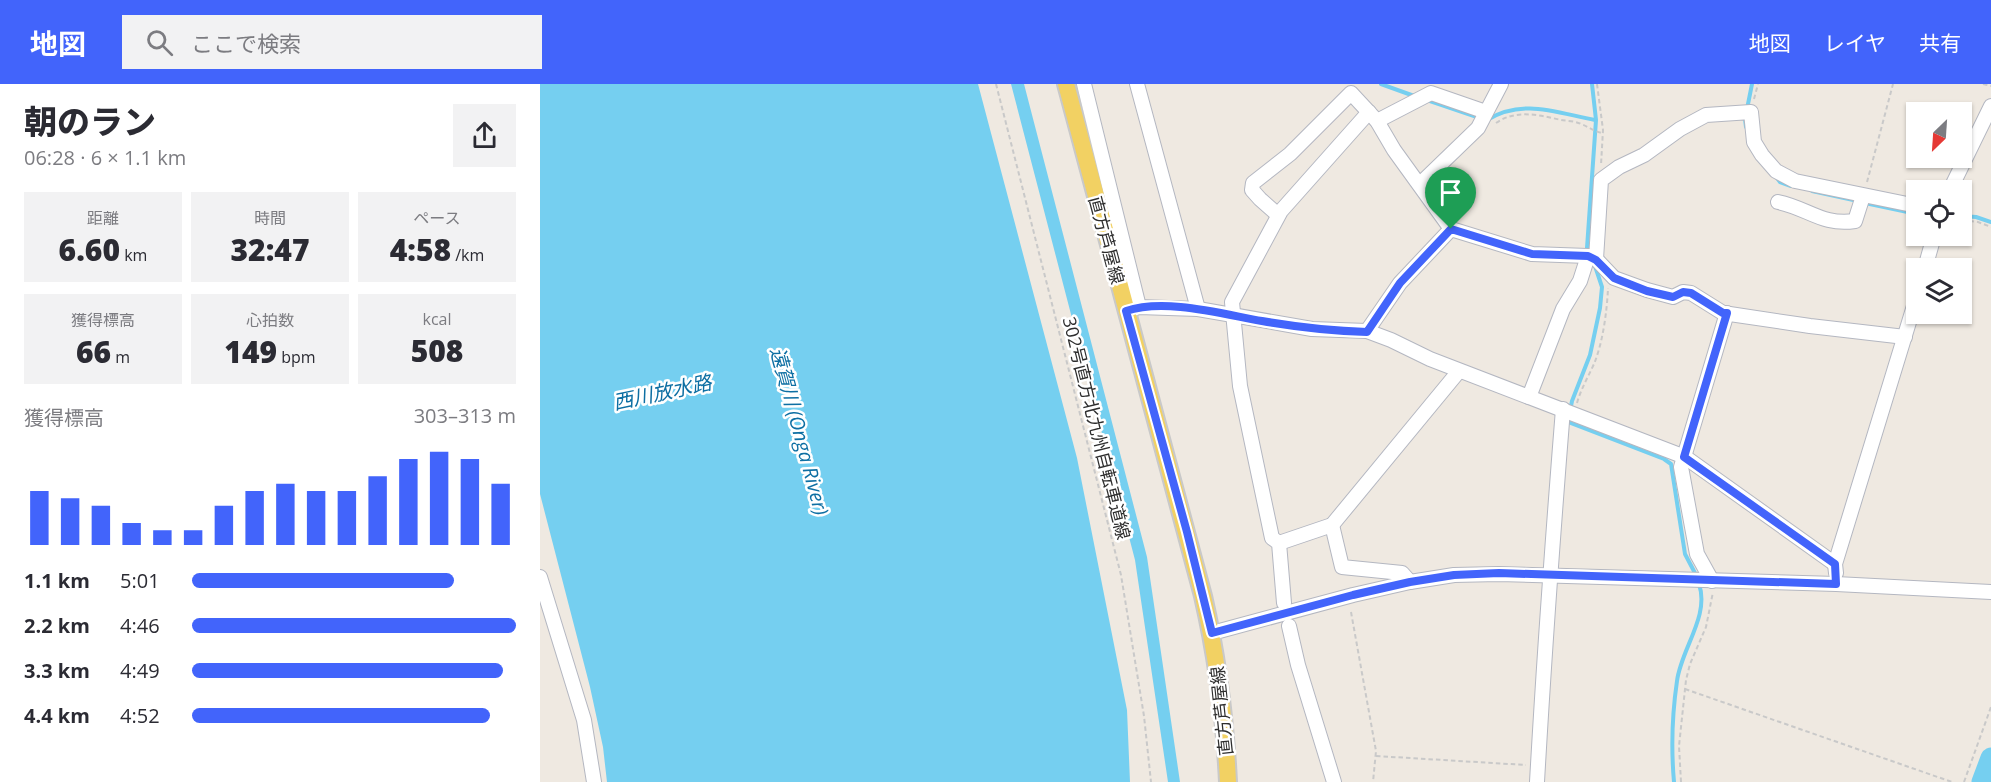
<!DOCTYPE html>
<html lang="ja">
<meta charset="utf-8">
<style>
body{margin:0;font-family:"Open Sans","Noto Sans JP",sans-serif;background:#f2f2f3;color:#2b2b33;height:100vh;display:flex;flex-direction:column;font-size:22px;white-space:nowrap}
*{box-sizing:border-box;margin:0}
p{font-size:20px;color:#7c7c81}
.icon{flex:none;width:33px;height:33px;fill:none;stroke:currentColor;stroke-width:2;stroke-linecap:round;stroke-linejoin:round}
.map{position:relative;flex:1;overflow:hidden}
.drawer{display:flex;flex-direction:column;background:#fff;width:540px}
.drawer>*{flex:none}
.needle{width:39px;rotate:205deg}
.buttons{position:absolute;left:1366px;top:18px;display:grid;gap:12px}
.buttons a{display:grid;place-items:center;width:66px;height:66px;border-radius:0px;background:#fff;box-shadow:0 2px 4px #0004;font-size:30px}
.pin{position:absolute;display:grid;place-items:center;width:51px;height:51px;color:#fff;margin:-62px -26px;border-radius:50% 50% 50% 0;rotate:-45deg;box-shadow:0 0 6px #0007}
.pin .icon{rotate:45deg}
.round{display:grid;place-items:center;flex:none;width:63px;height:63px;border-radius:0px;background:#f2f2f3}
.overview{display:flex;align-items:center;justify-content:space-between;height:102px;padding:0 24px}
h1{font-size:33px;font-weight:800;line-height:45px}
.figures{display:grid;grid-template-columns:repeat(3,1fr);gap:9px;height:102px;padding:6px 24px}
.figures div{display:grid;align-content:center;border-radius:0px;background:#f2f2f3;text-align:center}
.figures b{font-size:30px;font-weight:800}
.figures small{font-size:16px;font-weight:400}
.figures p{font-size:16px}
.chart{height:168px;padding:12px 24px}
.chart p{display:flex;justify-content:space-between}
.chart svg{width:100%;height:108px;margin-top:6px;stroke:#4264fb;stroke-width:6}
ul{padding:0 24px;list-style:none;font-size:20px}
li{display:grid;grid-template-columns:96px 72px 1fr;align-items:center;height:45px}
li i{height:15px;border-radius:8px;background:#4264fb}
header{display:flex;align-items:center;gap:36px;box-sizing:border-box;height:84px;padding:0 30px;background:#4264fb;color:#fff}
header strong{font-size:28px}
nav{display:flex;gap:33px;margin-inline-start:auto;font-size:21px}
.search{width:420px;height:54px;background:#f2f2f3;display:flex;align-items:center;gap:15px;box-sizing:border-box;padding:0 21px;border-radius:0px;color:#7c7c81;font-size:22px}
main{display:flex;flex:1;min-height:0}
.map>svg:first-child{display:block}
.water{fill:#75cff0}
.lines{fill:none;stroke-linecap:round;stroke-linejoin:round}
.stream{stroke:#75cff0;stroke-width:4}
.river{stroke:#75cff0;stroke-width:21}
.minor-casing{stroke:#b4b7c1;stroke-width:16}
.major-casing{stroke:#c9c9c9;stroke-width:20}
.path{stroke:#c9c9c9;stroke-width:2;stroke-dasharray:4.5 3;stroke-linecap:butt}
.minor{stroke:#fff;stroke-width:14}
.major{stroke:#f2d163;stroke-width:16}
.route-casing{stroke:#fff;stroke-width:12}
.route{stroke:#4264fb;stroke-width:8}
.labels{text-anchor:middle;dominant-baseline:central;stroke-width:5;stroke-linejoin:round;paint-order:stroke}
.street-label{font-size:18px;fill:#2e2e2e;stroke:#fff}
.water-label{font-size:20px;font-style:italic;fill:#0d6fa3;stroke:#fff}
</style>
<header>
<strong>地図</strong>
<div class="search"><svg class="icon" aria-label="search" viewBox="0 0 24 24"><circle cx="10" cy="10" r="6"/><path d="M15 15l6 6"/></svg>ここで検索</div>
<nav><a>地図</a><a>レイヤ</a><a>共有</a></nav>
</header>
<main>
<section class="drawer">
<div class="overview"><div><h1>朝のラン</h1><p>06:28 · 6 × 1.1 km</p></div><a class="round"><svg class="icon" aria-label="share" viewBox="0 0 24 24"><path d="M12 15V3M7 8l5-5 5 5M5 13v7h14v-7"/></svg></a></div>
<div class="figures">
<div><p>距離</p><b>6.60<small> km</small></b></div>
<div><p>時間</p><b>32:47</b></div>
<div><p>ペース</p><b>4:58<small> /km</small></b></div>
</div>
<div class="figures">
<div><p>獲得標高</p><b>66<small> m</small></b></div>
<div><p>心拍数</p><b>149<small> bpm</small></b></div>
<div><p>kcal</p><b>508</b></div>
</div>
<div class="chart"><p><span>獲得標高</span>303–313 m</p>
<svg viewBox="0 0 160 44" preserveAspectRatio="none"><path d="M5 44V22M15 44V25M25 44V28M35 44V35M45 44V38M55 44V38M65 44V28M75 44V22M85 44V19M95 44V22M105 44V22M115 44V16M125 44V9M135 44V6M145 44V9M155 44V19"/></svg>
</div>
<ul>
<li><b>1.1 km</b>5:01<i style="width:81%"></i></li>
<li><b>2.2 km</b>4:46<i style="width:100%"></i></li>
<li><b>3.3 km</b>4:49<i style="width:96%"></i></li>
<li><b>4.4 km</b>4:52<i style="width:92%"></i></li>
</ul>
</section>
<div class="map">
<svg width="1451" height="698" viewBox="0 0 1451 698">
<rect width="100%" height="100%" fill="#efe9e1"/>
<g class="water">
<path d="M0,0H438L537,374L587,626L590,698H67L63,663L50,603L0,410Z"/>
<path d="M471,0H484L607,473L640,698H628L595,476Z"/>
</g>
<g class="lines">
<g class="stream">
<path d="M841,0L877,13"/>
<path d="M887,16L940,34"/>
<path d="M947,36C983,14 1017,29 1055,36"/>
<path d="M1206,43L1205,35L1212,0"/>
<path d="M1237,94L1240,98L1251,102"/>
<path d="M1272,107L1318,117"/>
<path d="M1325,119L1377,130"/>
<path d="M1422,132L1436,133L1451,138"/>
<path d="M1049,169L1047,164L1056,36L1052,0"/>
<path d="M1030,327L1032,317L1050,271L1060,224L1062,203L1055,182"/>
<path d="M1029,334L1028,338L1124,375L1131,380L1145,470L1157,493"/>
<path d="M1134,698C1131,664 1132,631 1137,597C1141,565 1170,532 1159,500"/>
</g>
<path class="river" d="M1442,698L1451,674"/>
<defs>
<g id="minor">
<path d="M544,0L599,223"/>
<path d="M597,0L658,225"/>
<path d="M837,37L891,9L946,28"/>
<path d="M880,100L938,44L961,0"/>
<path d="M1410,106L1451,22"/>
<path d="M1238,118C1268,124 1282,142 1315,137L1323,112"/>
<path d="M738,131L720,115L712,106L713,99L750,70L811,9L837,37L854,66L911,145"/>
<path d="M1056,175L1074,194L1107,206L1133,213L1143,208L1151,209L1183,229L1270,242L1365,253"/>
<path d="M1385,184L1394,152"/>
<path d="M586,227L599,223L658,225L772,245L827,247L851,256L890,275L1145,373L1295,480"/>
<path d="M827,247L860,199L911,145L992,170L1048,172L1056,175L1061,96L1079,83L1104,71L1140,45L1166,31L1211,28L1214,58L1222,71L1236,87L1255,97L1377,122"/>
<path d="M989,313L1023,225L1040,197L1048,172"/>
<path d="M792,441L802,483L862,489L870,498"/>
<path d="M739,459L792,441L919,287"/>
<path d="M1296,489L1295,480L1377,212"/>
<path d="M0,493L44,636L54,698"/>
<path d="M1172,497L1157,470L1141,383L1187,229"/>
<path d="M744,519L739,459L732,454L700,302L692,218L741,127L829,28"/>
<path d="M749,542L758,581L794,698"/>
<path d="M672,549L813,511L870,498L914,491L959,490L1296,500L1451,508"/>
<path d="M997,698C1004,574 1013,450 1023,325"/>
</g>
<path id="major" d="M526,0L663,512C677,573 685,636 688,698"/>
</defs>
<use href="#minor" class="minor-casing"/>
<use href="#major" class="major-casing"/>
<g class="path">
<path d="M456,0L581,491L604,632L611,698"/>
<path d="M1057,0L1063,46L1061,81"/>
<path d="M1443,0L1451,2"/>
<path d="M1214,15L1218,0"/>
<path d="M956,39C976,25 999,31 1021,36C1027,37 1035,37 1041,40C1049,43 1053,47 1062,49"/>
<path d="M1327,98L1353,0"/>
<path d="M1422,136L1438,138L1451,143"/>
<path d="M1037,319C1041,305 1048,293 1054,280C1063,258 1067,227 1068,204"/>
<path d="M811,528L836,667L833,698"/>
<path d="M1145,605L1412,698"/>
<path d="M836,672L986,681"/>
<path d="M1141,698L1139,662L1146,596L1150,580L1166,543L1173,508"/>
<path d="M1424,698L1451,623"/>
</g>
<use href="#minor" class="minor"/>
<use href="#major" class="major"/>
</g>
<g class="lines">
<defs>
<path id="route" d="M911,145L992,170L1048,172L1056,176L1074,194L1107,207L1133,213L1143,208L1151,209L1183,229H1187L1144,373L1295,480L1296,500L959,489L914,491L870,498L813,511L672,549L647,448L586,227C625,214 682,230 722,237C757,243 792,247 827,248L860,199Z"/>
</defs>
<use href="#route" class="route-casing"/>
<use href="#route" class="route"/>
</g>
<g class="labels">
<g class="street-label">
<text transform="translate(567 156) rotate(75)">直方芦屋線</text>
<text transform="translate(557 344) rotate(76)">302号直方北九州自転車道線</text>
<text transform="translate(681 627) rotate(-96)">直方芦屋線</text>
</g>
<g class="water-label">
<text transform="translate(122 308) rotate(-12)">西川放水路</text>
<text transform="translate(260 347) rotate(75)">遠賀川 (Onga River)</text>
</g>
</g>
</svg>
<div class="buttons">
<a><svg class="needle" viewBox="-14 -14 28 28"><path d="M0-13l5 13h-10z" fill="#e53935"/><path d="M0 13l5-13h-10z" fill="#7c7c81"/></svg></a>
<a><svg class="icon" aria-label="locate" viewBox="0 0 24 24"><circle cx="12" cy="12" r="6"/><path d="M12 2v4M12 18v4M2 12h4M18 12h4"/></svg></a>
<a><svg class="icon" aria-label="layers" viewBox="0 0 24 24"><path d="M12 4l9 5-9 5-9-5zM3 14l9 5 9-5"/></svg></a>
</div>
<div class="pin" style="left:911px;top:145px;background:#1e9e55"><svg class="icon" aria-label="arrive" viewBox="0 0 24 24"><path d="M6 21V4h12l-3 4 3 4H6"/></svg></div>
</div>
</main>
